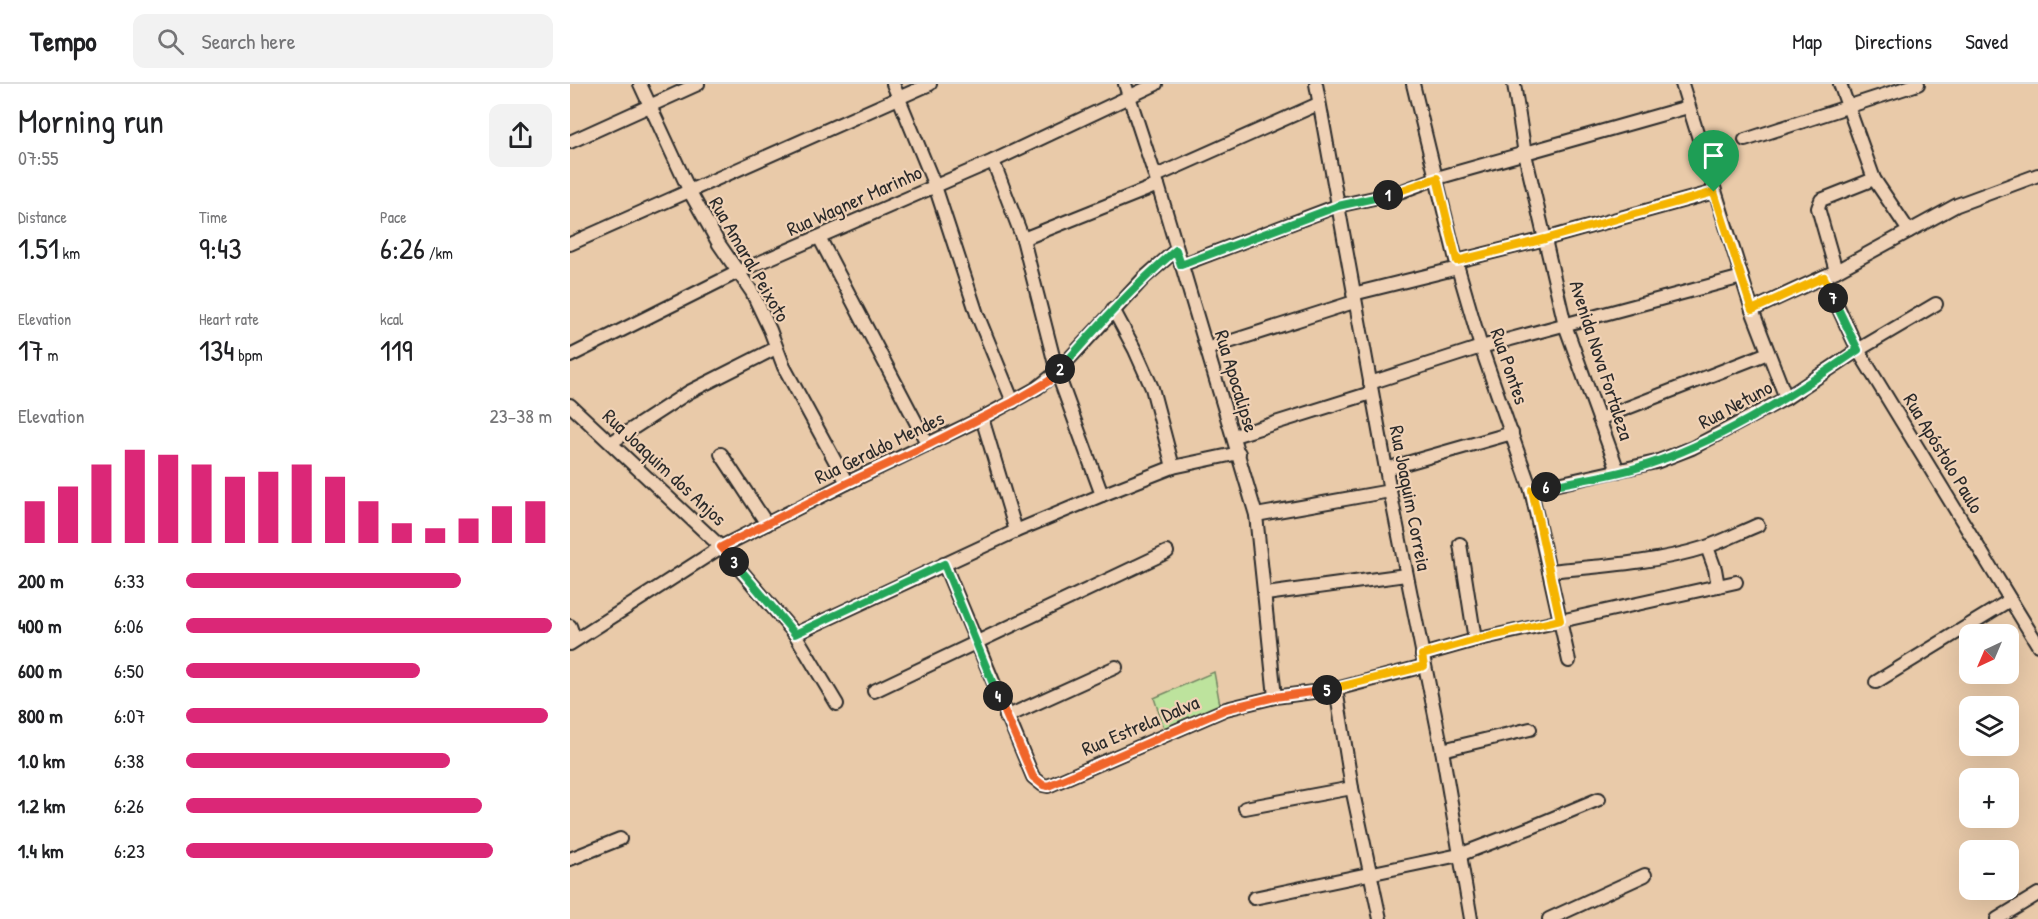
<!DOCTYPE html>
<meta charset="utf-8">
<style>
body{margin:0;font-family:"Patrick Hand",sans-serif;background:#f2f2f2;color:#202124;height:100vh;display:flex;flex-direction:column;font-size:22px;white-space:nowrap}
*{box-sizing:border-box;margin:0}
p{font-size:20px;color:#757577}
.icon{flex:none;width:33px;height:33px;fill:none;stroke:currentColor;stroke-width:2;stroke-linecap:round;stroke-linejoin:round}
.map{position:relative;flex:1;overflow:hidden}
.panel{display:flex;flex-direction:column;background:#fff;width:570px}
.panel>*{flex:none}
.needle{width:39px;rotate:224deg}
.tools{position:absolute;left:1389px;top:540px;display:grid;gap:12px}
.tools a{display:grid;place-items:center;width:60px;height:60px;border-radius:12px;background:#fff;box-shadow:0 6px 24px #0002;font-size:30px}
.pin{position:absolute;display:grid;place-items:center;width:51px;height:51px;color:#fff;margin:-62px -26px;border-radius:50% 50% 50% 0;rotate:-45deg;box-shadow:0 0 6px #0007}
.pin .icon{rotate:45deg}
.km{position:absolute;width:30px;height:30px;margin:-15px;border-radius:50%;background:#222;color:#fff;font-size:16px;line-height:30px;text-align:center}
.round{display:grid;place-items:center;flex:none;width:63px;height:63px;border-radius:12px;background:#f2f2f2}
.headline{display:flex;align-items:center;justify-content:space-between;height:102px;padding:0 18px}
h1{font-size:33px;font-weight:600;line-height:45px}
.figures{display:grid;grid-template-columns:repeat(3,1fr);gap:9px;height:102px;padding:6px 18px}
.figures div{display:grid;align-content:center}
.figures b{font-size:30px;font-weight:600}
.figures small{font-size:16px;font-weight:400}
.figures p{font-size:16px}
.chart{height:168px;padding:12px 18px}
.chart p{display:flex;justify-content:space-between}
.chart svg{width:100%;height:108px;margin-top:6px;stroke:#db2777;stroke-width:6}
ul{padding:0 18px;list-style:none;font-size:20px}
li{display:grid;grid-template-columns:96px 72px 1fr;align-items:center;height:45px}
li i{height:15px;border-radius:8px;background:#db2777}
header{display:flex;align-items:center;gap:36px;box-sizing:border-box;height:84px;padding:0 30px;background:#fff;border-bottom:2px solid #e0e0e0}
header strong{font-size:28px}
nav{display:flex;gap:33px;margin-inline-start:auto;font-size:21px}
.search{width:420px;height:54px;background:#f2f2f2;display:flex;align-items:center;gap:15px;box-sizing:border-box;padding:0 21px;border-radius:12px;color:#757577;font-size:22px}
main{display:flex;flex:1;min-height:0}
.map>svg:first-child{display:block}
.green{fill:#bde39d;stroke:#748764;stroke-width:1.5}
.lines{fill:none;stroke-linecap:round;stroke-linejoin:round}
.street-casing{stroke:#2b2b2b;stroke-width:16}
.street{stroke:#efd1b5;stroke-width:12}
.split-1-casing{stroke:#fff;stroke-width:12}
.split-2-casing{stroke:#fff;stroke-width:12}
.split-3-casing{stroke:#fff;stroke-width:12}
.split-4-casing{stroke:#fff;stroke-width:12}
.split-5-casing{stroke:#fff;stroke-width:12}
.split-6-casing{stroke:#fff;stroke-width:12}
.split-7-casing{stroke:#fff;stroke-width:12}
.split-8-casing{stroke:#fff;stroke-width:12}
.split-1{stroke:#f5b400;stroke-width:8}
.split-2{stroke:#22a559;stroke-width:8}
.split-3{stroke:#f0652b;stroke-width:8}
.split-4{stroke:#22a559;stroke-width:8}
.split-5{stroke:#f0652b;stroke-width:8}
.split-6{stroke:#f5b400;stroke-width:8}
.split-7{stroke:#22a559;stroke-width:8}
.split-8{stroke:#f5b400;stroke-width:8}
.labels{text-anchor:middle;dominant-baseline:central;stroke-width:4.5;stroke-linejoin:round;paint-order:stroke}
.street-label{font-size:20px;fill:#2b2b2b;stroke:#efd1b5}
</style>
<header>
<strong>Tempo</strong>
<div class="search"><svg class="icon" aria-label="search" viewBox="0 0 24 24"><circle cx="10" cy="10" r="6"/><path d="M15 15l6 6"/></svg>Search here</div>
<nav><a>Map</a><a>Directions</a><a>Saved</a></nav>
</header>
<main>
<section class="panel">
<div class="headline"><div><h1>Morning run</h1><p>07:55</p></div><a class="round"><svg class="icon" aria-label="share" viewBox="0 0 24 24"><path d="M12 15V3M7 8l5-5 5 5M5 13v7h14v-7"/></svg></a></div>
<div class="figures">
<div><p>Distance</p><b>1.51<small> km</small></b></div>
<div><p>Time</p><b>9:43</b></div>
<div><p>Pace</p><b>6:26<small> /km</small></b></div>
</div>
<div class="figures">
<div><p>Elevation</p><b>17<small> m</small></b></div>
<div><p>Heart rate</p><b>134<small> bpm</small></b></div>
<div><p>kcal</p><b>119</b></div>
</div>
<div class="chart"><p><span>Elevation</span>23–38 m</p>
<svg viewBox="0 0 160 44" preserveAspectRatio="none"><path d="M5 44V27M15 44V21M25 44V12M35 44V6M45 44V8M55 44V12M65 44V17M75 44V15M85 44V12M95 44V17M105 44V27M115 44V36M125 44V38M135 44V34M145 44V29M155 44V27"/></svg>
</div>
<ul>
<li><b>200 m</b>6:33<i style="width:75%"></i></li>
<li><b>400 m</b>6:06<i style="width:100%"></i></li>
<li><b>600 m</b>6:50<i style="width:64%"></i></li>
<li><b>800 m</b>6:07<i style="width:99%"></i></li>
<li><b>1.0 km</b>6:38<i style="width:72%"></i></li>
<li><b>1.2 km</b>6:26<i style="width:81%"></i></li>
<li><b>1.4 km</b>6:23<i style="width:84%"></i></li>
</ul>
</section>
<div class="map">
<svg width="1468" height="835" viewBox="0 0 1468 835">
<rect width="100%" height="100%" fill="#e9caa9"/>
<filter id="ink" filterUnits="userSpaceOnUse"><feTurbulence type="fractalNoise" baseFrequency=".0167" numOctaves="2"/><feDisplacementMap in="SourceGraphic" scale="12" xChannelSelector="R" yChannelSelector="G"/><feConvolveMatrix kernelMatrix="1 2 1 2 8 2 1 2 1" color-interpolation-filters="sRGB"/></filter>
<g filter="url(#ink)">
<path class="green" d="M644,588L650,621L594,644L584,614Z"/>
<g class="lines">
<defs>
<g id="street">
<path d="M70,0L120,108L149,160L182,208L200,246L214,283L277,399"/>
<path d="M323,0L365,102L407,230L443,318"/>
<path d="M555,0L588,101L686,431L705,613"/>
<path d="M746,0L820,407L872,666L901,835"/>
<path d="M843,0L888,184L911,263L961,406L999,577"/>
<path d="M944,0L955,70L995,241L1048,387"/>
<path d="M1112,0L1182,226L1216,314"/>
<path d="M1270,0L1304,95L1339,147"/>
<path d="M1175,56L1348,0"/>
<path d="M0,58L128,0"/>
<path d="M423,77L453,155L487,288L532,411"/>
<path d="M586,92L748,20"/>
<path d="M249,153L358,361"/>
<path d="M453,155L588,101"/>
<path d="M0,160L360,0"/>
<path d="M887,177L975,155L1144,108"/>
<path d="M611,181L767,122L827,109L867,94L1118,23"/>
<path d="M1266,187L1248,124L1251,116L1304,95"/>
<path d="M1254,193L1288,266L1468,561"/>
<path d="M783,210L888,184"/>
<path d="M543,225L565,266L582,304L603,383"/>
<path d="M1182,226L1266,187L1387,121L1468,91"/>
<path d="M637,265L784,218"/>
<path d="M0,272L168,188L423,77L586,0"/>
<path d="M800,299L911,263L1172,193"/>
<path d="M0,321L151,463L225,550L267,620"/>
<path d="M412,334L446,447"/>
<path d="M1029,335L1198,269"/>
<path d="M664,352L801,309"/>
<path d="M42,358L119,308L206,264"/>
<path d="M151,370L197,440"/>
<path d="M816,385L942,349"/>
<path d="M961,406L1086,378L1122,364L1216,314L1288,266L1366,220"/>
<path d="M686,431L820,407"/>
<path d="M890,460L905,556"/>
<path d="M1137,463L1145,485L1148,502"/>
<path d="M374,480L463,693L473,701L478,702L656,625L705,613L766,605L854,582"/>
<path d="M979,487C1032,482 1086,479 1136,463C1154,457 1171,448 1188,441"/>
<path d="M696,510L836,491"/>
<path d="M0,542L5,556"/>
<path d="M225,550L446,447L532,411L603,383L669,369"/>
<path d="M0,560L151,463L277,399L412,334L467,304L487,288L574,194L606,166"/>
<path d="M852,571L905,556L1166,498"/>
<path d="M1306,598L1440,516"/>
<path d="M766,605L782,704L810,835"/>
<path d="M304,607L597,468"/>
<path d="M436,633L546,583"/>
<path d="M872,666L960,645"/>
<path d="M675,724L782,704"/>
<path d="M0,775L50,755"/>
<path d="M684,814L889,771L962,743L1029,715"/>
<path d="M979,835L1075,791"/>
<path d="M1427,835L1468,810"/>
</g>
</defs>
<use href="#street" class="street-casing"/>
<use href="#street" class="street"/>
</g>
</g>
<g class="lines" filter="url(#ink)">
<defs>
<path id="split-1" d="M818,111L867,94L887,177L975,155L1144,108"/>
<path id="split-2" d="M490,285C527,243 564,202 606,166L611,181L768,122L818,111"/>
<path id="split-3" d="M164,478L151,463L277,399L358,361L443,318L479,297L490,285"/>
<path id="split-4" d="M164,478L225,550L374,480L428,612"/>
<path id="split-5" d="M428,612L463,693L473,701L478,702L656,625L705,613L757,606"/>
<path id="split-6" d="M757,606L854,582L852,571L905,556L990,536L962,406L976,403"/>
<path id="split-7" d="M976,403C1013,395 1053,390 1088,377C1160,351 1225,309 1288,266L1263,214"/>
<path id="split-8" d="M1144,108L1182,226L1254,193L1263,214"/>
</defs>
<use href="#split-1" class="split-1-casing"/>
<use href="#split-2" class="split-2-casing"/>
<use href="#split-3" class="split-3-casing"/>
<use href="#split-4" class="split-4-casing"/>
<use href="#split-5" class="split-5-casing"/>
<use href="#split-6" class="split-6-casing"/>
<use href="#split-7" class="split-7-casing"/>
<use href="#split-8" class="split-8-casing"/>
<use href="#split-1" class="split-1"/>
<use href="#split-2" class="split-2"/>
<use href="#split-3" class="split-3"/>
<use href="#split-4" class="split-4"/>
<use href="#split-5" class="split-5"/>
<use href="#split-6" class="split-6"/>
<use href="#split-7" class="split-7"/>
<use href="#split-8" class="split-8"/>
</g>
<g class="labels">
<g class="street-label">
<text transform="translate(284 116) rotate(-24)">Rua Wagner Marinho</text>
<text transform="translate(180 175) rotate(60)">Rua Amaral Peixoto</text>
<text transform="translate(1032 276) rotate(72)">Avenida Nova Fortaleza</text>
<text transform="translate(940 282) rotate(71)">Rua Pontes</text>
<text transform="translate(667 297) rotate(73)">Rua Apocalipse</text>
<text transform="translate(1165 320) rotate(-28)">Rua Netuno</text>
<text transform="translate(309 363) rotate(-26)">Rua Geraldo Mendes</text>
<text transform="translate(1374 369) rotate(59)">Rua Apóstolo Paulo</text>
<text transform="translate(95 383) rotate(43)">Rua Joaquim dos Anjos</text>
<text transform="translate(841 414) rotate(79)">Rua Joaquim Correia</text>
<text transform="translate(570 641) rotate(-23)">Rua Estrela Dalva</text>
</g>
</g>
</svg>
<div class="tools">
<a><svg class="needle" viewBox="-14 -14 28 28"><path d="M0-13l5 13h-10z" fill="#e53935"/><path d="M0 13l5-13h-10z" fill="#757577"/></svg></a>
<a><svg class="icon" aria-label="layers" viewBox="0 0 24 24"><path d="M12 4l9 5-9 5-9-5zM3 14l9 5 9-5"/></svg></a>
<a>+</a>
<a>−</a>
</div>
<div class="pin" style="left:1144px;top:108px;background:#1e9e55"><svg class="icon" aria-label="arrive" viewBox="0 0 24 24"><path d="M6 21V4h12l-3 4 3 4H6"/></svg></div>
<b class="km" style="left:818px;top:111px">1</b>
<b class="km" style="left:490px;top:285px">2</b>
<b class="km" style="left:164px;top:478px">3</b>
<b class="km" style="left:428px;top:612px">4</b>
<b class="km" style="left:757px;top:606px">5</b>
<b class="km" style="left:976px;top:403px">6</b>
<b class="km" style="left:1263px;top:214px">7</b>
</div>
</main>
